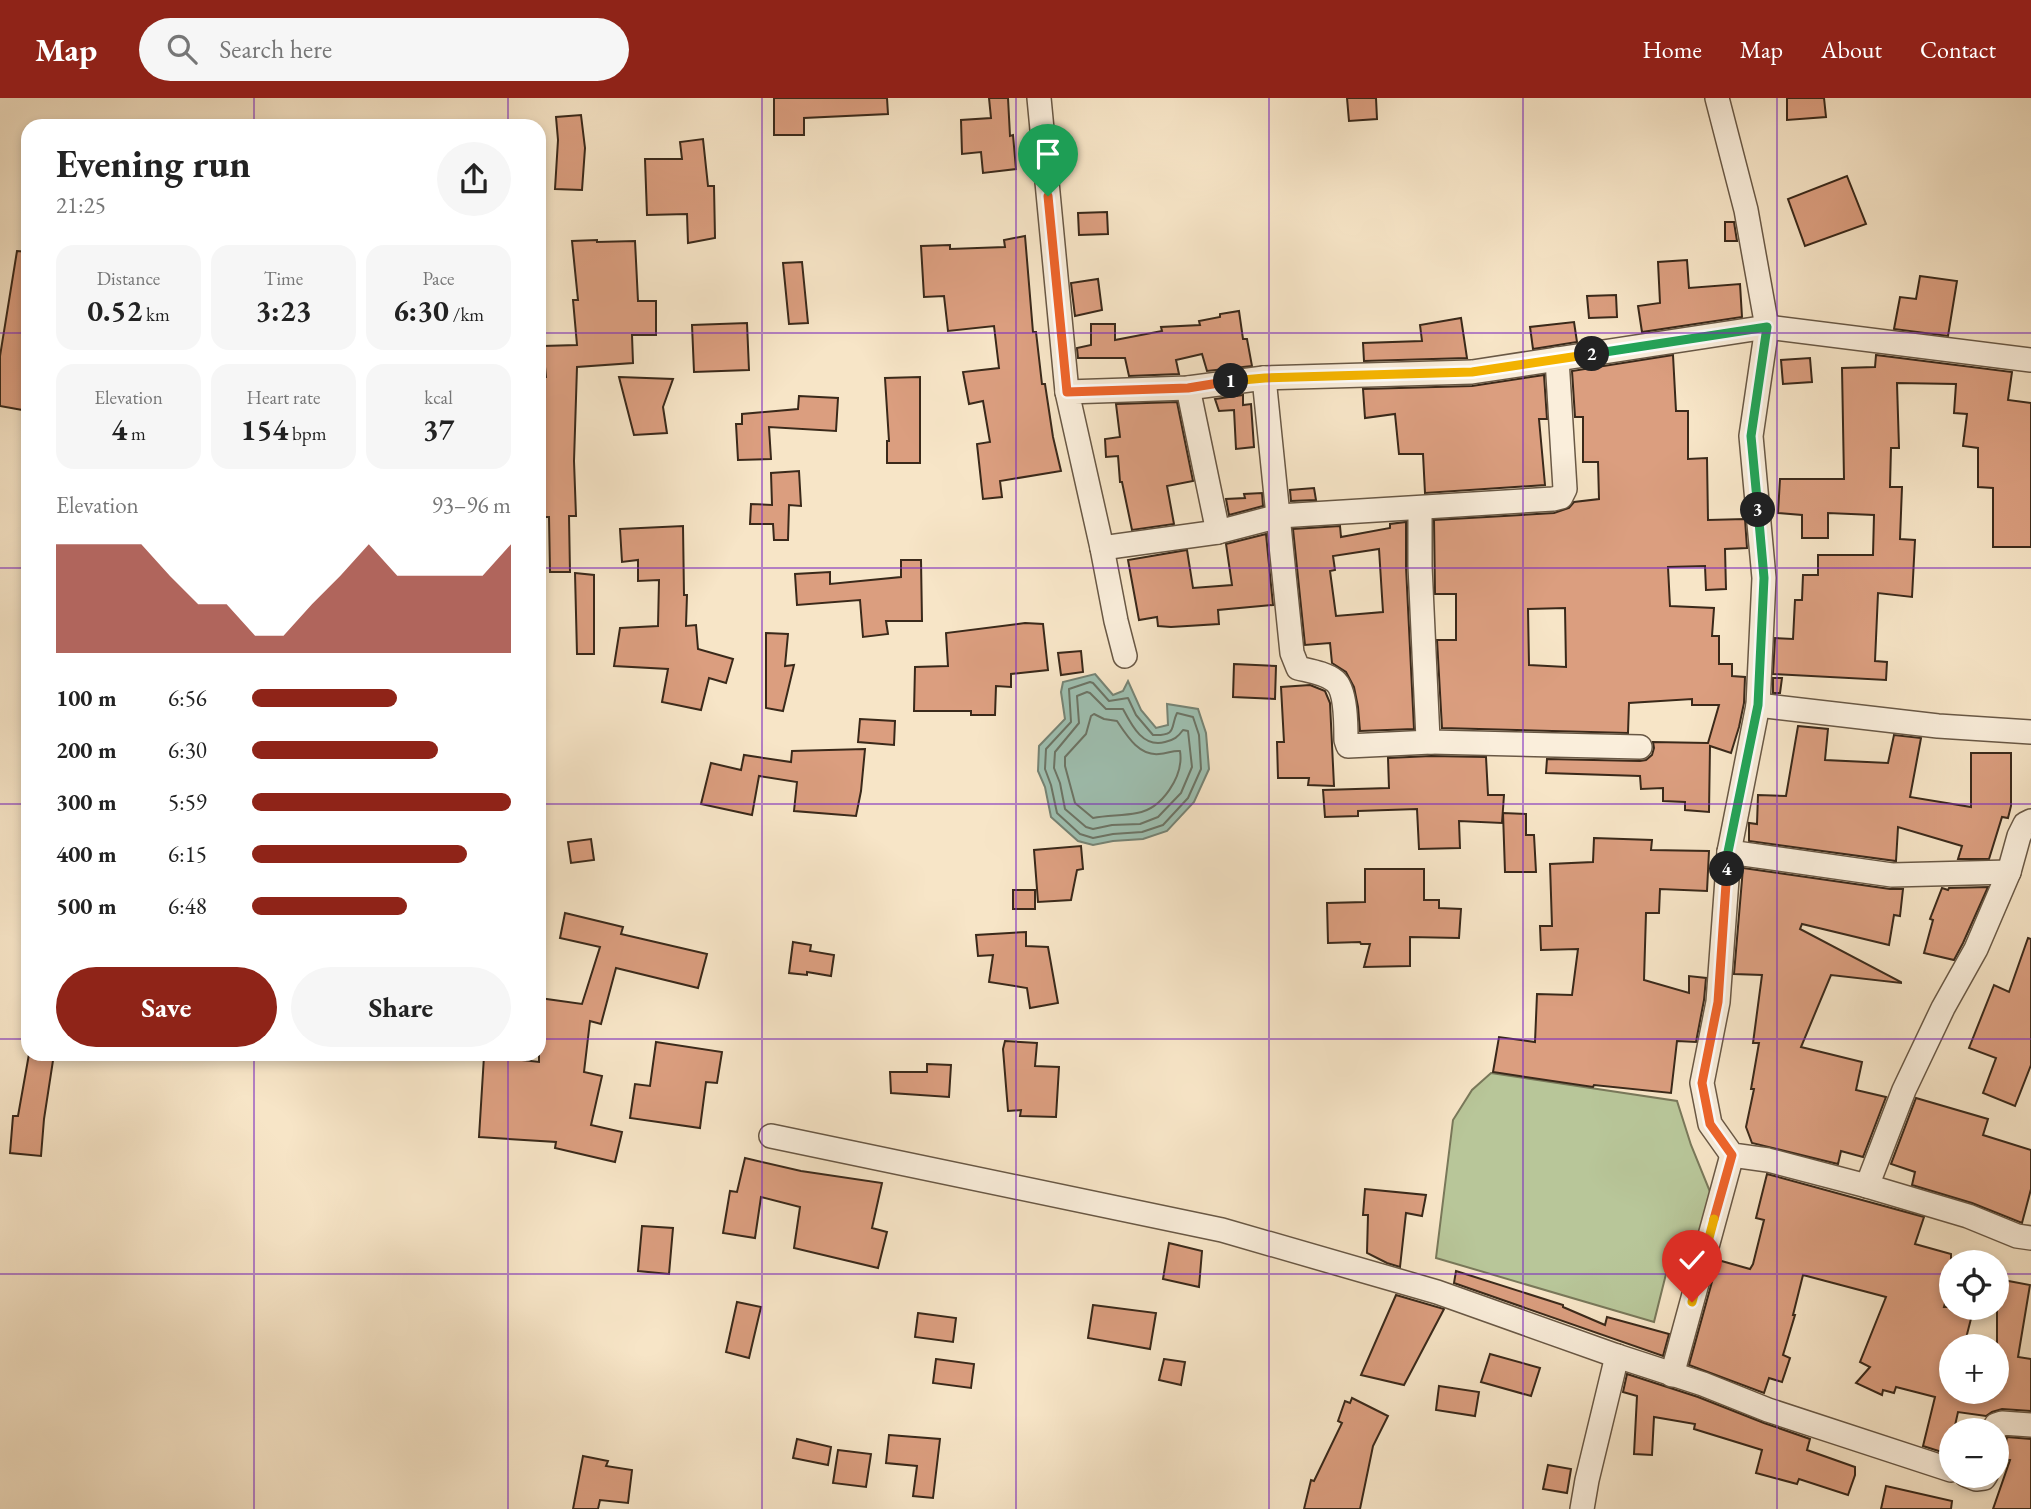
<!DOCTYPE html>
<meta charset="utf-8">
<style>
body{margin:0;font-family:"EB Garamond",serif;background:#f6f6f6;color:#222;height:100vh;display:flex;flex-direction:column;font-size:26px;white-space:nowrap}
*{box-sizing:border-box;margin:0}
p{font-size:23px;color:#767676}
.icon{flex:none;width:38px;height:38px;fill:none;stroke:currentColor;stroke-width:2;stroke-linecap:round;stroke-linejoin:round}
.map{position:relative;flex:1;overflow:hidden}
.sheet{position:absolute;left:21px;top:21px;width:525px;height:942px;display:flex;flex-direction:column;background:#fff;border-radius:21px;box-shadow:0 4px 10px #0003}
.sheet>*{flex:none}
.controls{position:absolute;left:1939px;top:1152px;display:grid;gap:14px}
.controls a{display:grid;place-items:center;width:70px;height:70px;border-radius:50%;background:#fff;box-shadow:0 4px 10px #0003;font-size:35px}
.pin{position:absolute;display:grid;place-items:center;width:60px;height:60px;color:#fff;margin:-72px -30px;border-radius:50% 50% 50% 0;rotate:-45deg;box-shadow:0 0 7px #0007}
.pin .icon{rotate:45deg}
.km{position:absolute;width:35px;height:35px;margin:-18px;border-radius:50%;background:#222;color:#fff;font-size:19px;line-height:35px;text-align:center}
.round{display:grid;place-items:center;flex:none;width:74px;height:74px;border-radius:37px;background:#f6f6f6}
.headline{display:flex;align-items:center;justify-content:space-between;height:119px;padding:0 35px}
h1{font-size:38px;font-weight:700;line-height:52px}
.stats{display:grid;grid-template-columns:repeat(3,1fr);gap:10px;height:119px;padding:7px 35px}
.stats div{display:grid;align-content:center;border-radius:18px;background:#f6f6f6;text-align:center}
.stats b{font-size:30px;font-weight:700}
.stats small{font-size:19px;font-weight:400}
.stats p{font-size:19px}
.chart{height:196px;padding:14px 35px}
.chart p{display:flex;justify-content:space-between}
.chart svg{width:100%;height:126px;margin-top:7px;fill:#8f2418;opacity:.7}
.action{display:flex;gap:14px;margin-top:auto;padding:14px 35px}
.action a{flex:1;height:80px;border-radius:42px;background:#8f2418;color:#fff;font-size:28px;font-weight:700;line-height:80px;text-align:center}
.action a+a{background:#f6f6f6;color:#222}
ul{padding:0 35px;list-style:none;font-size:23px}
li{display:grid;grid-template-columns:112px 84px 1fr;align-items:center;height:52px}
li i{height:18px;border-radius:9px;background:#8f2418}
header{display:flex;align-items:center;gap:42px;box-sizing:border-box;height:98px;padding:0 35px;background:#8f2418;color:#fff}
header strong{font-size:33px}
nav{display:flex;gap:38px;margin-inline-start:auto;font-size:24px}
.search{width:490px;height:63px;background:#f6f6f6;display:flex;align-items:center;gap:18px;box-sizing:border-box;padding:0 24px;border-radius:38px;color:#767676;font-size:26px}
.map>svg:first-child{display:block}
.green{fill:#b8c699;stroke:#79785a;stroke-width:2}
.water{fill:#9ebfb0;stroke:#768374;stroke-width:2}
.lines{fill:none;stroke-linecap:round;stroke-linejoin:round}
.shore{stroke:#6c7465;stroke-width:2}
.building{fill:#db9e7f;stroke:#3a291a;stroke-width:2;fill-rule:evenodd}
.minor-casing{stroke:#695845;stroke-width:26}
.minor{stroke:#faeedb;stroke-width:23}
.split-1-casing{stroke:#fff;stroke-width:14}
.split-2-casing{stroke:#fff;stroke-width:14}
.split-3-casing{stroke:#fff;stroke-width:14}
.split-4-casing{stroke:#fff;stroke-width:14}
.split-5-casing{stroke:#fff;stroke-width:14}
.split-6-casing{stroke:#fff;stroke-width:14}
.split-1{stroke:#f0652b;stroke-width:9}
.split-2{stroke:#f5b400;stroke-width:9}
.split-3{stroke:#22a559;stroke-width:9}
.split-4{stroke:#22a559;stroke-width:9}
.split-5{stroke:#f0652b;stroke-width:9}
.split-6{stroke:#f5b400;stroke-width:9}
.grid{fill:none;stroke:#7b2cbf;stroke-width:2;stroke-opacity:0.55}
</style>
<header>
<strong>Map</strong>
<div class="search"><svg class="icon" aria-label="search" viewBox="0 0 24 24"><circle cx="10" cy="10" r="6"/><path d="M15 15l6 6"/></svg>Search here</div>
<nav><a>Home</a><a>Map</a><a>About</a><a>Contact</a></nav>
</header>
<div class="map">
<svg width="2031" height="1411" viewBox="0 0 2031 1411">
<rect width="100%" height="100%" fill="#f7e5c7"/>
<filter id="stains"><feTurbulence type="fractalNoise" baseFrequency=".00286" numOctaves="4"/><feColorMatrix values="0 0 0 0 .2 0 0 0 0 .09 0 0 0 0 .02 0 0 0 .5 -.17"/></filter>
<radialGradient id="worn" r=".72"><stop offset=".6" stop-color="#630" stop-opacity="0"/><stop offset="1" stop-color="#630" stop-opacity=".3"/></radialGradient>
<path class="green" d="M1491,975L1677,1003L1691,1047L1713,1101L1698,1143L1672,1152L1654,1224L1436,1160L1453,1022L1472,992Z"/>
<path class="water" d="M1095,576L1113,597L1123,593L1128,583L1141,612L1156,630L1168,627L1167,606L1198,611L1206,635L1209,671L1194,704L1167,733L1143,741L1113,743L1093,747L1078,743L1051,719L1045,689L1038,673L1039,648L1065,621L1061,594L1063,584Z"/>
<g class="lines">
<g class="shore">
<path d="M1090,584L1093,585L1109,603L1128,600L1136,617L1153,637C1178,638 1170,629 1177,615L1193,619L1199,637L1201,671L1188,700L1163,727L1142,734L1113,736L1093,740L1080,736L1057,715L1051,687L1045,671L1046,651L1071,624L1069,591Z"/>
<path d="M1087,594L1090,595L1106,611H1123C1132,628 1143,650 1165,644C1174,642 1178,639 1183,632L1188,633L1192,669L1181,695L1158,719L1140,726L1112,727L1093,731L1086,729L1065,711L1060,685L1054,670L1055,654L1079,625L1077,598Z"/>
<path d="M1094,616L1104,621L1117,623C1127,638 1139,658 1159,656C1167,656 1173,652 1180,653C1184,678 1162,711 1137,715C1122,718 1108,717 1093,720L1075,705L1065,668V659L1086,636L1091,618Z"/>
</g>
</g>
<g class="building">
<path d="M774,0H887L888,16L804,20V37H774Z"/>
<path d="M989,0H1008L1010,38L1013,37L1016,71L983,75L981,54L962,56L961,22L991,20Z"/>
<path d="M1347,0H1376L1377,21L1349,23Z"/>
<path d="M1787,0H1824L1826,19L1787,22Z"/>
<path d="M581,17L585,50L582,92L555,91L558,42L556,19Z"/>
<path d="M703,41L708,88H714L715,140L688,145L687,116L647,117L645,61H682L680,44Z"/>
<path d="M1847,78L1866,126L1805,148L1788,101Z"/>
<path d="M1107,114L1108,136L1079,137L1078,115Z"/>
<path d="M1725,124H1734L1737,143H1725Z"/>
<path d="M1025,138L1033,234H1036L1042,286H1045L1053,339L1061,373L1000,383L1002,399L983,401L977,346L990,344L983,303L969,306L963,274L999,270L994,228L948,233L944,198L924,199L921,148L950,147V151L1005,149L1004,142Z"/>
<path d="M597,142V144L635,143L638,203H656V237H632L633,265L577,269L574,363L576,418H569L570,474H550L549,419H544L543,350H541L540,279H546L543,248L577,247L573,202H578L572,143Z"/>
<path d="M17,153L28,154V313L0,308V258Z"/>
<path d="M1687,162L1689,190L1740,186L1742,219L1642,234L1638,208L1660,205L1658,164Z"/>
<path d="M802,164L808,225L789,226L783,165Z"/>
<path d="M1920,178L1957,183L1948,238L1894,231L1900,199L1916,201Z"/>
<path d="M1098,181L1102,212L1075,218L1071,185Z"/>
<path d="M1616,197L1617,219L1589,220L1587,198Z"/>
<path d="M1239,213L1243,241H1247L1252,268L1207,273L1202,256L1176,262L1179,276L1129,278L1125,260H1078L1077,250L1091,247V226H1115V242L1162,233L1161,229L1200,227L1199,223L1220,219V216Z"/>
<path d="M1461,220L1467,260L1364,263L1363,245L1422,243L1420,227Z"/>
<path d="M1574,224L1577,244L1533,251L1530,229Z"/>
<path d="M747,225L749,272L694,274L692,227Z"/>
<path d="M1673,257L1676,313H1688V361L1707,360L1708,422L1745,421L1747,450L1725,451L1726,491L1706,492L1705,468L1668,469L1670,508L1714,510L1712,538H1719V566H1732V578L1745,579L1744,605L1739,629L1731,655L1710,648L1709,714L1685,712V704L1663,703V690L1641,691L1640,678L1546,675L1547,661L1640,663L1646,662L1652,657L1654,650L1653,644L1708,645L1719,607H1692V601L1629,605L1628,635L1442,630L1437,542H1456V496H1435L1434,422L1554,415L1569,410L1574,404L1599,401L1598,364H1583V319H1575L1572,273ZM1565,510L1566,569L1529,567L1528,511Z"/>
<path d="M1876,257L2012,274L2008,302L2031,305V449H1993V390L1978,389V350L1963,348L1967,316L1954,315L1956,286L1897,285L1899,350H1891L1890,389H1902L1900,441L1915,442L1912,499L1878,495L1875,563L1887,564L1886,582L1773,576L1775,540L1793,541L1795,502H1802L1803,477H1818V457H1873L1874,417L1828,415V440H1802V417L1778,415L1780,381H1844L1842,270L1875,269Z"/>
<path d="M1810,260L1812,284L1783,286L1781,262Z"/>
<path d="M1544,277L1547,321H1539L1545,387L1425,395L1423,356H1399L1395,316L1365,320L1363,291L1472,288Z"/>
<path d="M619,279L673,281L663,309L667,335L634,337Z"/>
<path d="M920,279V365H887V343H889L885,280Z"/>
<path d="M1243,297V307L1251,306L1254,349L1236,351L1234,312L1219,313L1215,301Z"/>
<path d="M799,298L838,300L836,333L769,329L771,361L738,362L736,326H742V316L798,311Z"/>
<path d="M1177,304L1193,383L1167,388L1174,426L1132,432L1122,384H1120L1118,358L1106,359L1105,341L1120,339L1116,306Z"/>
<path d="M799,373L801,408L789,407L788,442H774L773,426H750L751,406L772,407L771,375Z"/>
<path d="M1314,390L1316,402L1291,403L1290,392Z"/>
<path d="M1262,395L1263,408L1229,417L1226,401L1245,400L1244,396Z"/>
<path d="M1406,424V469L1414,631L1360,633L1358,609L1354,589L1346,574L1332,565L1330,545L1305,547L1293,431L1340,428L1341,439L1390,430V426ZM1379,451L1383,514L1336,518L1330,473L1335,472L1333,458Z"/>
<path d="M683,428L684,497H687L686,528L696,527L698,551L733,561L726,585L709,580L701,612L662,604L668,571L614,568L620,530L658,528L659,482L638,483V462L622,464L620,431Z"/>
<path d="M1266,436L1273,507L1218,512L1219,526L1171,529L1158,528L1157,519L1139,522L1128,462L1187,452L1193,490L1232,487L1226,446Z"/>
<path d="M901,462H921L922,523H886L888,536L863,539L860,502L797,507L795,476L830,474V486L901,479Z"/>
<path d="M575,475L594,477V556H577Z"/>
<path d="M1025,525L1043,526L1048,572L1011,576V589L996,588L995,617H971V613H914L915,569L948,568L946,535Z"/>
<path d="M766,535L788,536L785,568L794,567L783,613L766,610Z"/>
<path d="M1081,553L1083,574L1061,577L1058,555Z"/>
<path d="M1234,566L1276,568L1275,601L1233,599Z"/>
<path d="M1773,580H1782L1780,595H1773Z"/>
<path d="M1310,587L1325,593L1330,605L1334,688L1308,687L1309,680H1278L1277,644H1284L1281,589Z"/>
<path d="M860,621L895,623L894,647L858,644Z"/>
<path d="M1798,628L1828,631L1825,662L1888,665L1894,637L1921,640L1910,699L1971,709V655H2011V708L2008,720L2002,719L1989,761H1958L1962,748L1898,729L1896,763L1749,743V725L1757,726L1758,697L1786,698Z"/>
<path d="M865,651L861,693L856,718L794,713L797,684L759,678L752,717L701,706L711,665L741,672L744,657L791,664L792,653Z"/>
<path d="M1431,658L1486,659L1488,697H1504L1502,725L1459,723L1460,750L1419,751L1417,711L1358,713V718L1325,719L1323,692L1389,690L1388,660Z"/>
<path d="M1503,715L1526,716V737H1534L1536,774H1505Z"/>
<path d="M1594,740L1652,742L1651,752L1709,753L1707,793L1660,791L1659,815H1646L1644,882L1689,895V878L1706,880L1704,902L1696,944L1677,943L1671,995L1594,987L1593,989L1493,974L1499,939L1535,944L1537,896L1572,897L1578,851L1541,852L1540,828H1552L1550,766L1593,764Z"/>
<path d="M591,741L594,762L571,765L568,744Z"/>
<path d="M1081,748L1083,771L1077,772L1071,802L1038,804L1034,752Z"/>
<path d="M1743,770L1890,791H1903L1900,818L1894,817L1889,847L1802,826L1800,831L1901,884V885L1831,877L1801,949L1862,964L1856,992L1886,999L1863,1059L1841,1053L1838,1066L1752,1045L1746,1029L1754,991H1751L1759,945H1753L1762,877L1734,876Z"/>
<path d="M1365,771H1424V802H1439V810L1461,811L1459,840L1410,839V868L1364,869L1370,846H1361L1360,844L1328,845L1327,805L1365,804Z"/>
<path d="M1988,789L1963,845L1954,862L1924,855L1933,822L1930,821L1942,790L1948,792L1949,790Z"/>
<rect x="1013" y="792" width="22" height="19"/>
<path d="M565,815L623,829L621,836L707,856L698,890L616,870L601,926L590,923L584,974L602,978L591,1027L622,1034L615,1064L555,1050L556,1044L479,1039L484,958L539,964V900L582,906L600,849L560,840Z"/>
<path d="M1026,834V848L1048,849L1058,905L1030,910L1027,890L989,884L993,857L978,858L976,837Z"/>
<path d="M2028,840L2031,841V967L2015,1008L1983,995L1996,960L1969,950L1994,887L2009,894Z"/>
<path d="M793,844L811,847L810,853L834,857L831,878L807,874V877L789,875Z"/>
<path d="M1005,943L1037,945L1035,968L1059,969L1056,1019L1020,1018L1021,1012L1008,1013L1003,951Z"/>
<path d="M656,944L722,954L717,985L706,984L700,1030L630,1020L635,986L650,988Z"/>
<path d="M29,956H54L44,1021L41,1058L10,1055L13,1018H18Z"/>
<path d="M927,966L951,967L949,999L891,995L890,974H927Z"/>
<path d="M1916,1000L1988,1021L1983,1037L2031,1052V1091L2022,1125L1972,1105L1912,1087L1915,1074L1891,1066Z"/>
<path d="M745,1060L801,1073L882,1085L872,1130L887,1134L878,1170L794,1150L800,1109L761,1099L755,1140L723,1135L730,1093L737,1094Z"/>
<path d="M1767,1076L1924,1119L1915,1146L1951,1156V1182L1944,1209H1974L1964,1248H1951V1293H1997V1209H1999L2003,1182L2030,1187L2018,1259L2031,1261V1313L2002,1311L1992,1314L1986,1318L1958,1314L1954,1332H1951V1342L1948,1356L1923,1348L1935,1299L1896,1289L1894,1295L1883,1292L1882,1297L1856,1285L1870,1269L1860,1264L1886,1199L1803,1177L1793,1217H1795L1783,1257L1790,1260L1782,1284L1769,1280L1764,1295L1689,1267L1718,1162L1750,1171L1753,1166L1764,1122L1756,1120Z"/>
<path d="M1365,1091L1426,1097L1422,1118L1406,1115L1400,1169L1387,1165L1367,1155L1368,1117H1363Z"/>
<path d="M642,1128L673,1130L669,1176L638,1173Z"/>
<path d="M1169,1145L1202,1153L1199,1189L1163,1181Z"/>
<path d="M1456,1173L1563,1207V1209L1605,1227L1607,1219L1669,1236L1663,1258L1454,1185Z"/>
<path d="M1396,1197L1444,1211L1404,1287L1361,1277Z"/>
<path d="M737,1204L761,1209L749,1260L726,1254Z"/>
<path d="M1093,1207L1156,1215L1150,1251L1088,1240Z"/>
<path d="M918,1215L956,1220L953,1244L915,1239Z"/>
<path d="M1490,1256L1540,1270L1531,1298L1481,1284Z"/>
<path d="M936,1261L974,1266L971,1290L933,1285Z"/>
<path d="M1164,1261L1185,1264L1181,1287L1159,1282Z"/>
<path d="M1627,1276L1698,1299L1764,1325L1810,1341L1807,1352L1855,1369V1377L1848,1397L1799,1381L1797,1386L1756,1375L1762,1352L1694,1331L1695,1326L1654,1319L1652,1357L1634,1356L1637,1298L1623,1294Z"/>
<path d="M1439,1288L1479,1294L1475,1318L1436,1312Z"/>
<path d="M1352,1300L1388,1318L1373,1348L1360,1411H1304L1311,1382L1314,1383L1342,1325L1338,1323L1345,1303L1350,1305Z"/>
<path d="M889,1337L940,1341L933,1400L913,1398L917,1368L886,1365Z"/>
<path d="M2007,1339L2031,1341V1411H1993L2010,1362L2003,1361Z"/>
<path d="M797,1341L831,1349L828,1367L793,1360Z"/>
<path d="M838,1352L871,1356L866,1389L833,1385Z"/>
<path d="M583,1358L608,1363L606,1368L632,1372L628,1405L600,1402L598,1411H573Z"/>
<path d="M1548,1367L1571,1371L1567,1395L1543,1391Z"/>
<path d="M1886,1388L1952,1403L1951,1411H1881Z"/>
</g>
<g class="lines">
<defs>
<g id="minor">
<path d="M1039,0L1067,294"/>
<path d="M1717,0L1746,112L1767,229L1751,338L1764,480L1758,607L1729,754L1718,904L1702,985L1710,1026L1732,1057L1768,1062L1867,1088L1968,1118L2017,1138L2031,1140"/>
<path d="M1264,280L1292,555L1298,570C1310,573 1325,575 1335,583C1346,592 1346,628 1346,642L1348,648L1431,644"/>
<path d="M1188,290L1218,434"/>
<path d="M1420,411V468L1428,641L1431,644L1640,649"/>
<path d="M1102,450L1218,434L1279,418L1553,401L1561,399L1565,391L1557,261"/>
<path d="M1125,558L1116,523L1102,450L1067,294L1188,290L1264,280L1472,274L1767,229L2031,262"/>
<path d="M1758,607L1938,628L2031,634"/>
<path d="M1729,754L1892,777L2009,774"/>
<path d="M771,1038L1222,1132L1437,1194L1617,1258L1703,1286L1768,1312L1951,1372"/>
<path d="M1867,1088L1904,992L1943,910L1976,851L2009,774L2019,738L2025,726L2031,723"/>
<path d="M1672,1277L1732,1057"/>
<path d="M1995,1332L1996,1327L2002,1325L2031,1327"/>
<path d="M1966,1377L1976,1381L1984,1380L1986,1377"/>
<path d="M1582,1411L1587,1382L1617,1258"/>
</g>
</defs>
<use href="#minor" class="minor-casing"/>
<use href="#minor" class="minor"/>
</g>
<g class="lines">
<defs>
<path id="split-1" d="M1048,98L1067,294L1188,290L1231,283"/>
<path id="split-2" d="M1231,283L1265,280L1472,274L1592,256"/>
<path id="split-3" d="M1592,256L1767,229L1751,338L1758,412"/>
<path id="split-4" d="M1727,771L1728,754L1758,607L1764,480L1758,412"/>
<path id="split-5" d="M1714,1121L1732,1057L1710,1026L1702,985L1718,904L1727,771"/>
<path id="split-6" d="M1692,1204L1714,1121"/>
</defs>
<use href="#split-1" class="split-1-casing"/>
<use href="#split-2" class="split-2-casing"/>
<use href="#split-3" class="split-3-casing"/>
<use href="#split-4" class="split-4-casing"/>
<use href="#split-5" class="split-5-casing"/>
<use href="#split-6" class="split-6-casing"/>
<use href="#split-1" class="split-1"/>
<use href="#split-2" class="split-2"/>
<use href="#split-3" class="split-3"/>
<use href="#split-4" class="split-4"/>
<use href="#split-5" class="split-5"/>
<use href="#split-6" class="split-6"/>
</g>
<path class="grid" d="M254,0V28M508,0V28M762,0V1411M1016,0V1411M1269,0V1411M1523,0V1411M1777,0V1411M0,235H28M539,235H2031M0,470H28M539,470H2031M0,706H28M539,706H2031M0,941H28M539,941H2031M254,956V1411M508,956V1411M0,1176H1951M1997,1176H2031"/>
<rect width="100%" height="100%" filter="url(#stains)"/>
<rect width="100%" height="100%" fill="url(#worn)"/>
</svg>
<div class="controls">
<a><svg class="icon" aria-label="locate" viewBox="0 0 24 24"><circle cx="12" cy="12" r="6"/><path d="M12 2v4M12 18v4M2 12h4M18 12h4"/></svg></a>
<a>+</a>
<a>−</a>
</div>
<div class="pin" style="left:1048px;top:98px;background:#1e9e55"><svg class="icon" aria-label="arrive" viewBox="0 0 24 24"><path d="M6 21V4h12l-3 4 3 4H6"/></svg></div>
<div class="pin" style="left:1692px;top:1204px;background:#d93025"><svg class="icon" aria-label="check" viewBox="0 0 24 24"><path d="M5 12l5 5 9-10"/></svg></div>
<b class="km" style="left:1231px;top:283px">1</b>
<b class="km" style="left:1592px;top:256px">2</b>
<b class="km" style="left:1758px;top:412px">3</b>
<b class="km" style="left:1727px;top:771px">4</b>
<section class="sheet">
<div class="headline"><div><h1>Evening run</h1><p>21:25</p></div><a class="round"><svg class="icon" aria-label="share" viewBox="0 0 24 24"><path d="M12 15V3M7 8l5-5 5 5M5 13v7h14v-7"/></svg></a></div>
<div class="stats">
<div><p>Distance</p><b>0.52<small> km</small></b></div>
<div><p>Time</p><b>3:23</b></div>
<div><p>Pace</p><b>6:30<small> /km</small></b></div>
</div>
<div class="stats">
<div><p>Elevation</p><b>4<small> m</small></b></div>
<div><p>Heart rate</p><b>154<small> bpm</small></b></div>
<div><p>kcal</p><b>37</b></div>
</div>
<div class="chart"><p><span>Elevation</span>93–96 m</p>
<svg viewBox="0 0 160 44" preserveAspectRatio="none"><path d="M0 44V6L10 6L20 6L30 6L40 17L50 27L60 27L70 38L80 38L90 27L100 17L110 6L120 17L130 17L140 17L150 17L160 6V44z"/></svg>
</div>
<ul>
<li><b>100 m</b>6:56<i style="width:56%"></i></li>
<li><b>200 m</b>6:30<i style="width:72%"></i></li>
<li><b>300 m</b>5:59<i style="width:100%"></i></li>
<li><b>400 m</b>6:15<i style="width:83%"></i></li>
<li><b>500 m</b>6:48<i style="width:60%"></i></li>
</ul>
<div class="action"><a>Save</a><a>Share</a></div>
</section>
</div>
